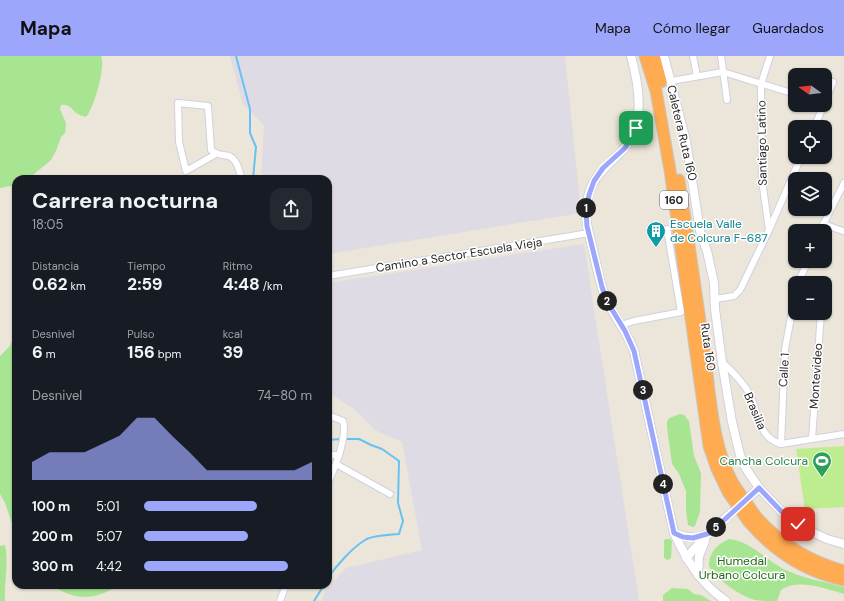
<!DOCTYPE html>
<html lang="es">
<meta charset="utf-8">
<style>
body{margin:0;font-family:"DM Sans",sans-serif;background:#242831;color:#f1f3f6;height:100vh;display:flex;flex-direction:column;font-size:15px;white-space:nowrap}
*{box-sizing:border-box;margin:0}
p{font-size:13px;color:#9ea1a6}
.icon{flex:none;width:22px;height:22px;fill:none;stroke:currentColor;stroke-width:2;stroke-linecap:round;stroke-linejoin:round}
.map{position:relative;flex:1;overflow:hidden}
.details{position:absolute;left:12px;top:119px;width:320px;height:414px;display:flex;flex-direction:column;background:#171b24;border-radius:12px;box-shadow:0 1px 3px #0004}
.details>*{flex:none}
.needle{width:26px;rotate:284deg}
.tools{position:absolute;left:788px;top:12px;display:grid;gap:8px}
.tools a{display:grid;place-items:center;width:44px;height:44px;border-radius:8px;background:#171b24;box-shadow:0 1px 3px #0004;font-size:20px}
.pin{position:absolute;display:grid;place-items:center;width:34px;height:34px;color:#fff;margin:-17px;border-radius:8px;box-shadow:0 2px 6px #0006}
.km{position:absolute;width:20px;height:20px;margin:-10px;border-radius:50%;background:#222;color:#fff;font-size:11px;line-height:20px;text-align:center}
.round{display:grid;place-items:center;flex:none;width:42px;height:42px;border-radius:12px;background:#242831}
.overview{display:flex;align-items:center;justify-content:space-between;height:68px;padding:0 20px}
h1{font-size:22px;font-weight:700;line-height:30px}
.metrics{display:grid;grid-template-columns:repeat(3,1fr);gap:6px;height:68px;padding:4px 20px}
.metrics div{display:grid;align-content:center}
.metrics b{font-size:17px;font-weight:700}
.metrics small{font-size:11px;font-weight:400}
.metrics p{font-size:11px}
.chart{height:112px;padding:8px 20px}
.chart p{display:flex;justify-content:space-between}
.chart svg{width:100%;height:72px;margin-top:4px;fill:#9ca6fa;opacity:.7}
ul{padding:0 20px;list-style:none;font-size:13px}
li{display:grid;grid-template-columns:64px 48px 1fr;align-items:center;height:30px}
li i{height:10px;border-radius:5px;background:#9ca6fa}
header{display:flex;align-items:center;gap:24px;box-sizing:border-box;height:56px;padding:0 20px;background:#9ca6fa;color:#111}
header strong{font-size:19px}
nav{display:flex;gap:22px;margin-inline-start:auto;font-size:14px}
.map>svg:first-child{display:block}
.industrial{fill:#dedbe4}
.green{fill:#a8e593}
.pitch{fill:#bded8e}
.lines{fill:none;stroke-linecap:round;stroke-linejoin:round}
.stream{stroke:#67c2f3;stroke-width:2}
.minor-casing{stroke:#cfd1e2;stroke-width:8}
.tertiary-casing{stroke:#cfd1e2;stroke-width:10}
.motorway-casing{stroke:#c7c7c7;stroke-width:13}
.minor{stroke:#fff;stroke-width:6}
.tertiary{stroke:#fff;stroke-width:8}
.motorway{stroke:#ffab51;stroke-width:11}
.motorway-bridge-casing{stroke:#c7c7c7;stroke-width:13;stroke-linecap:butt}
.motorway-bridge{stroke:#ffab51;stroke-width:11}
.route-casing{stroke:#fff;stroke-width:8}
.route{stroke:#9ca6fa;stroke-width:5}
.labels{text-anchor:middle;dominant-baseline:central;stroke-width:3;stroke-linejoin:round;paint-order:stroke}
.shield{fill:#fff;stroke:#696969;stroke-width:1}
.shield-label{font-size:11px;font-weight:bold;fill:#292929}
.street-label{font-size:12px;fill:#292929;stroke:#fff}
.culture-label{font-size:12px;fill:#0d838f;stroke:#fff;text-anchor:start}
.leisure-label{font-size:12px;fill:#27864d;stroke:#fff;text-anchor:end}
.park-label{font-size:12px;fill:#216817;stroke:#fff}
</style>
<header>
<strong>Mapa</strong>
<nav><a>Mapa</a><a>Cómo llegar</a><a>Guardados</a></nav>
</header>
<div class="map">
<svg width="844" height="545" viewBox="0 0 844 545">
<rect width="100%" height="100%" fill="#ece5d9"/>
<g class="industrial">
<path d="M230,0H565L581,157L328,198V123H261L264,69L243,48Z"/>
<path d="M584,188L639,545H322L325,535L346,512L422,494L402,386L377,375L354,353L328,336V227Z"/>
</g>
<g class="green">
<path d="M0,0H101C106,11 94,52 86,61C83,60 79,59 76,57C71,52 69,48 61,49L60,53L66,67L65,77L61,81L56,95L51,104L28,123H16V129L0,132Z"/>
<path d="M16,275V479L5,447L0,438V300L10,290Z"/>
<path d="M680,358L684,359L689,365L694,400L701,417L700,456L695,470L693,471L688,469L686,454V435L679,418L672,408L667,372V366L669,362Z"/>
<path d="M666,483H670L672,485L671,502L668,504L664,502V484Z"/>
<path d="M729,483C752,485 768,507 788,515C805,523 826,526 844,531V538C826,533 798,522 781,534L777,545C770,545 761,545 755,544C740,540 716,523 709,510C708,498 718,487 729,483Z"/>
<path d="M5,489C9,508 4,526 5,545H0V490Z"/>
<path d="M51,529H119C94,545 76,545 51,529Z"/>
<path d="M672,532L688,533L694,538L701,539L711,545H663V539Z"/>
</g>
<path class="pitch" d="M844,390V451L805,453L796,393Z"/>
<g class="lines">
<g class="stream">
<path d="M236,0L250,53V77L256,91L253,123"/>
<path d="M328,384L341,383"/>
<path d="M328,522C336,510 352,492 365,484C373,479 390,479 399,478L403,465L398,447L399,405L382,393L371,389L359,383H345"/>
<path d="M314,545L324,529"/>
</g>
<defs>
<g id="minor">
<path d="M693,0L697,20"/>
<path d="M721,0L727,44"/>
<path d="M671,25L723,16L795,38"/>
<path d="M825,46L833,26"/>
<path d="M814,71L824,49"/>
<path d="M216,98L186,115L179,86L178,47L208,50L211,94C218,100 222,98 229,100C238,104 239,116 242,123"/>
<path d="M823,168L843,175"/>
<path d="M769,174L762,124L761,28L770,0"/>
<path d="M820,175L844,127"/>
<path d="M328,220L589,177"/>
<path d="M799,225L808,227"/>
<path d="M798,227L808,205"/>
<path d="M715,243L734,240L740,234L769,174L801,101"/>
<path d="M621,269L634,265L681,256L667,173"/>
<path d="M722,306C732,315 742,325 749,337C759,356 757,381 781,388L844,378"/>
<path d="M328,359L343,365C348,381 334,413 328,428"/>
<path d="M812,383L821,257"/>
<path d="M781,388L785,293L795,240"/>
<path d="M328,399H339"/>
<path d="M336,408L390,438"/>
<path d="M280,545L286,529"/>
</g>
<g id="tertiary">
<path d="M631,0C640,33 646,70 620,97C601,116 589,123 586,153C585,167 590,181 593,194C597,212 600,231 608,247C616,264 628,277 634,295L674,477C687,505 700,527 726,545"/>
<path d="M664,0L686,85L700,175L707,195L714,227L715,253L722,306L732,366L740,399L745,411L759,432L781,455L808,474L827,483L844,488"/>
<path d="M674,477C685,482 696,483 707,478"/>
<path d="M686,502L709,477L759,432"/>
<path d="M698,519L699,500L705,485"/>
</g>
<g id="motorway">
<path d="M645,0L656,35L670,114L709,390L717,413L728,436"/>
<path d="M654,0L661,26"/>
<path d="M679,124C688,180 696,237 704,293C710,336 712,395 736,432"/>
<path d="M757,462C781,488 810,506 844,515"/>
<path d="M749,466C774,495 806,516 844,524"/>
</g>
</defs>
<use href="#minor" class="minor-casing"/>
<use href="#tertiary" class="tertiary-casing"/>
<use href="#motorway" class="motorway-casing"/>
<use href="#minor" class="minor"/>
<use href="#tertiary" class="tertiary"/>
<use href="#motorway" class="motorway"/>
<defs>
<g id="motorway-bridge">
<path d="M736,432L757,462"/>
<path d="M728,436L749,466"/>
</g>
</defs>
<use href="#motorway-bridge" class="motorway-bridge-casing"/>
<use href="#motorway-bridge" class="motorway-bridge"/>
</g>
<g class="lines">
<defs>
<path id="route" d="M636,72L633,79L625,92L603,112L594,125L589,139L586,154L587,170L602,231L608,247L625,275L634,295L674,477L683,481L693,482L710,477L759,432L781,455L798,468"/>
</defs>
<use href="#route" class="route-casing"/>
<use href="#route" class="route"/>
</g>
<defs>
<symbol id="building-pin" viewBox="-11 -11 22 30"><path d="M0 17L-7.5 6A9.5 9.5 0 1 1 7.5 6Z" fill="#0f9aa8" stroke="#fff"/><path d="M-4-6H4V6H1V3H-1V6H-4ZM-2.5-4.3h1.7v1.8h-1.7ZM.8-4.3h1.7v1.8H.8ZM-2.5-1h1.7V.8h-1.7ZM.8-1h1.7V.8H.8Z" fill="#fff"/></symbol>
<symbol id="stadium-pin" viewBox="-11 -11 22 30"><path d="M0 17L-7.5 6A9.5 9.5 0 1 1 7.5 6Z" fill="#2e9e5b" stroke="#fff"/><path d="M0-5a6.5 5 0 1 0 0 10a6.5 5 0 1 0 0-10ZM-3.5-1.8h7v3.6h-7Z" fill="#fff"/></symbol>
</defs>
<g fill-rule="evenodd">
<use href="#building-pin" x="645" y="164" width="22" height="30"/>
<use href="#stadium-pin" x="811" y="394" width="22" height="30"/>
</g>
<g class="labels">
<rect class="shield" x="660" y="135" width="28" height="18" rx="3"/>
<g class="shield-label">
<text x="674" y="144">160</text>
</g>
<g class="street-label">
<text transform="translate(682 77) rotate(77)">Caletera Ruta 160</text>
<text transform="translate(762 87) rotate(-91)">Santiago Latino</text>
<text transform="translate(459 199) rotate(-9)">Camino a Sector Escuela Vieja</text>
<text transform="translate(708 291) rotate(82)">Ruta 160</text>
<text transform="translate(784 314) rotate(-87)">Calle 1</text>
<text transform="translate(816 320) rotate(-86)">Montevideo</text>
<text transform="translate(755 355) rotate(67)">Brasilia</text>
</g>
<g class="culture-label">
<text x="670" y="168">Escuela Valle<tspan x="670" dy="14">de Colcura F-687</tspan></text>
</g>
<g class="leisure-label">
<text x="808" y="405">Cancha Colcura</text>
</g>
<g class="park-label">
<text x="742" y="505">Humedal<tspan x="742" dy="14">Urbano Colcura</tspan></text>
</g>
</g>
</svg>
<div class="tools">
<a><svg class="needle" viewBox="-14 -14 28 28"><path d="M0-13l5 13h-10z" fill="#e53935"/><path d="M0 13l5-13h-10z" fill="#9ea1a6"/></svg></a>
<a><svg class="icon" aria-label="locate" viewBox="0 0 24 24"><circle cx="12" cy="12" r="6"/><path d="M12 2v4M12 18v4M2 12h4M18 12h4"/></svg></a>
<a><svg class="icon" aria-label="layers" viewBox="0 0 24 24"><path d="M12 4l9 5-9 5-9-5zM3 14l9 5 9-5"/></svg></a>
<a>+</a>
<a>−</a>
</div>
<div class="pin" style="left:636px;top:72px;background:#1e9e55"><svg class="icon" aria-label="arrive" viewBox="0 0 24 24"><path d="M6 21V4h12l-3 4 3 4H6"/></svg></div>
<div class="pin" style="left:798px;top:468px;background:#d93025"><svg class="icon" aria-label="check" viewBox="0 0 24 24"><path d="M5 12l5 5 9-10"/></svg></div>
<b class="km" style="left:586px;top:152px">1</b>
<b class="km" style="left:607px;top:245px">2</b>
<b class="km" style="left:643px;top:334px">3</b>
<b class="km" style="left:663px;top:428px">4</b>
<b class="km" style="left:716px;top:471px">5</b>
<section class="details">
<div class="overview"><div><h1>Carrera nocturna</h1><p>18:05</p></div><a class="round"><svg class="icon" aria-label="share" viewBox="0 0 24 24"><path d="M12 15V3M7 8l5-5 5 5M5 13v7h14v-7"/></svg></a></div>
<div class="metrics">
<div><p>Distancia</p><b>0.62<small> km</small></b></div>
<div><p>Tiempo</p><b>2:59</b></div>
<div><p>Ritmo</p><b>4:48<small> /km</small></b></div>
</div>
<div class="metrics">
<div><p>Desnivel</p><b>6<small> m</small></b></div>
<div><p>Pulso</p><b>156<small> bpm</small></b></div>
<div><p>kcal</p><b>39</b></div>
</div>
<div class="chart"><p><span>Desnivel</span>74–80 m</p>
<svg viewBox="0 0 160 44" preserveAspectRatio="none"><path d="M0 44V33L10 27L20 27L30 27L40 22L50 17L60 6L70 6L80 17L90 27L100 38L110 38L120 38L130 38L140 38L150 38L160 33V44z"/></svg>
</div>
<ul>
<li><b>100 m</b>5:01<i style="width:67%"></i></li>
<li><b>200 m</b>5:07<i style="width:62%"></i></li>
<li><b>300 m</b>4:42<i style="width:86%"></i></li>
</ul>
</section>
</div>
